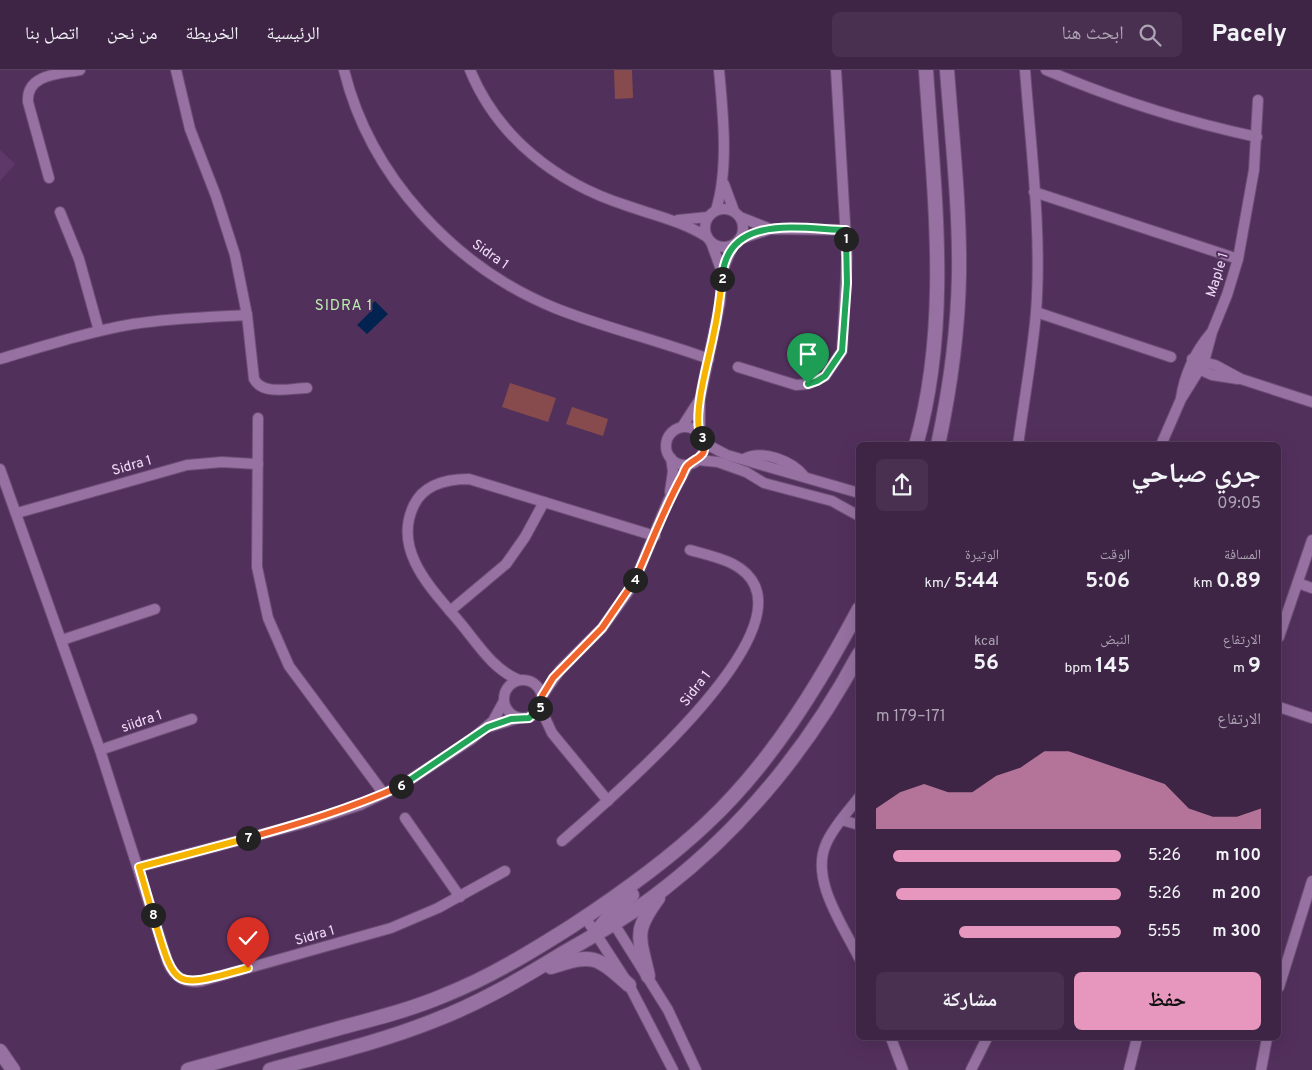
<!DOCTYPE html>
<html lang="ar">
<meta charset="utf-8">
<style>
body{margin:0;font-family:Overpass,"Noto Naskh Arabic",sans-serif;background:#493050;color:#f1f3f6;direction:rtl;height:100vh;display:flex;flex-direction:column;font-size:19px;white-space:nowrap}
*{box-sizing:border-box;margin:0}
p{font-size:16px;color:#ada4b3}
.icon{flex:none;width:28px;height:28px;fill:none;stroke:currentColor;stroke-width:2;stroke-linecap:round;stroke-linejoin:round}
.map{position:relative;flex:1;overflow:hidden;direction:ltr}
.sheet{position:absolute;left:856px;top:372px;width:425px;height:598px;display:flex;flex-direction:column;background:#3e2445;border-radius:8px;box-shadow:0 5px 20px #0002,0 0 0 1px #57415e;direction:rtl}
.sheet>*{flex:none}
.pin{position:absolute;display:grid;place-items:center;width:42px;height:42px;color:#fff;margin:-51px -21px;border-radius:50% 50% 50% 0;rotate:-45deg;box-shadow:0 0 5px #0007}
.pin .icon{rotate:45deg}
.km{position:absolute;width:25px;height:25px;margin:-12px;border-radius:50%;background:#222;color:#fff;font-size:14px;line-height:25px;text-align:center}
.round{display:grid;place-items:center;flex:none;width:52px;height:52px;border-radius:8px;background:#493050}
.head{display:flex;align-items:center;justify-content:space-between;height:85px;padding:0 20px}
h1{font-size:28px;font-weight:700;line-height:38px}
.metrics{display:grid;grid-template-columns:repeat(3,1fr);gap:8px;height:85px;padding:5px 20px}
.metrics div{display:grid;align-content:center}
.metrics b{font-size:21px;font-weight:700}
.metrics small{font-size:14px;font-weight:400}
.metrics p{font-size:14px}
.chart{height:140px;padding:10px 20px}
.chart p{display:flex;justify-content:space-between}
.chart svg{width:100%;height:90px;margin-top:5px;fill:#e797bd;opacity:.7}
.button{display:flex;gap:10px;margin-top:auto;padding:10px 20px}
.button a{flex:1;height:58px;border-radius:8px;background:#e797bd;color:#111;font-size:20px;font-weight:700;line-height:58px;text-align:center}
.button a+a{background:#493050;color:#f1f3f6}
ul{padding:0 20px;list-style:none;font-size:16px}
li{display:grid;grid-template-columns:80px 60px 1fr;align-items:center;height:38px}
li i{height:12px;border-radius:6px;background:#e797bd}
header{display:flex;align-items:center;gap:30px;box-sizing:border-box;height:70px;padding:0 25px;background:#3e2445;border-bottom:1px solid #57415e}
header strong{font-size:24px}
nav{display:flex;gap:28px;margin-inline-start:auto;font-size:18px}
.search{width:350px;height:45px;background:#493050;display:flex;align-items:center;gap:12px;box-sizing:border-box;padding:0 18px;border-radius:8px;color:#ada4b3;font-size:19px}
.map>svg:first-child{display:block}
.built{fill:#5f386a}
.green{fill:#884b4d}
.water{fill:#022250}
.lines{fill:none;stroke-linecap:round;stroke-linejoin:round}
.street-casing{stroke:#6b4e74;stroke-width:12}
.secondary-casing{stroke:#6b4e74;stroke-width:16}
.street{stroke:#9671a1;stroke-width:10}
.secondary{stroke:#9671a1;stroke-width:14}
.split-1-casing{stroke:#fff;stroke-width:10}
.split-2-casing{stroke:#fff;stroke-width:10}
.split-3-casing{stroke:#fff;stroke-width:10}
.split-4-casing{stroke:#fff;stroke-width:10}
.split-5-casing{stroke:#fff;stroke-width:10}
.split-6-casing{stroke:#fff;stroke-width:10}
.split-7-casing{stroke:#fff;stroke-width:10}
.split-8-casing{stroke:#fff;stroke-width:10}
.split-9-casing{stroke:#fff;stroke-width:10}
.split-1{stroke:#22a559;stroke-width:6}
.split-2{stroke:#22a559;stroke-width:6}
.split-3{stroke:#f5b400;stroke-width:6}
.split-4{stroke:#f0652b;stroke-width:6}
.split-5{stroke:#f0652b;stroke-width:6}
.split-6{stroke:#22a559;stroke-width:6}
.split-7{stroke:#f0652b;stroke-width:6}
.split-8{stroke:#f5b400;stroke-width:6}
.split-9{stroke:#f5b400;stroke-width:6}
.labels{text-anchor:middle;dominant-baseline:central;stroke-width:4;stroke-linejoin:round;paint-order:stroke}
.street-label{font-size:14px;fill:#f2ddf8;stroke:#52305c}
.neighbourhood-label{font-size:15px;letter-spacing:1px;fill:#bcedad;stroke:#52305c}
</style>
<header>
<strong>Pacely</strong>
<div class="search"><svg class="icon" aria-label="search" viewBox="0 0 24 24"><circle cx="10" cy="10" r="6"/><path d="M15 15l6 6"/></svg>ابحث هنا</div>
<nav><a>الرئيسية</a><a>الخريطة</a><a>من نحن</a><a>اتصل بنا</a></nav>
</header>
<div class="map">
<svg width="1312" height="1000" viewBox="0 0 1312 1000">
<rect width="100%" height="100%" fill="#52305c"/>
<path class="built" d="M0,80L15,94L0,111Z"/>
<g class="green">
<path d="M614,0H632L633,28L615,29Z"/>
<path d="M510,313L556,328L548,352L502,337Z"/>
<path d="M572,337L608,349L603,366L566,354Z"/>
</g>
<path class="water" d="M375,231L388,244L367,264L357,255L371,241L368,238Z"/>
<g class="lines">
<defs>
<g id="street">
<path d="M176,0L190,59L216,126L235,185L247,245L254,309C263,326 291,318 307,318"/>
<path d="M344,0C370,106 454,197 555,238C605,258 658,270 709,289"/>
<path d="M470,0C498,68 557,113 625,135C653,145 682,151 707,167"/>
<path d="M1046,0C1116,30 1182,51 1257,67"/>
<path d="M49,108L28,32C26,4 59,4 80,0"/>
<path d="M724,114L734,141"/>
<path d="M1034,122L1238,189"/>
<circle cx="724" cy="158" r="19"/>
<path d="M716,140C729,99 723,43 719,0"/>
<path d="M60,142L79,189L99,261"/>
<path d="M740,147L768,158"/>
<path d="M678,150L708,147"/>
<path d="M740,169L771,159L846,160"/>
<path d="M711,172L722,202"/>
<path d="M1036,242L1171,287"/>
<path d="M0,289C44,276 88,262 133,254C171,248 209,247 247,245"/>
<path d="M1192,289L1215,295L1241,309L1312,332"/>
<path d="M738,297L796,315L808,314L825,306L842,281L847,187L836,0"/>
<path d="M1194,297L1212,305L1238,309"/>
<path d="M1181,328C1185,302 1195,282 1211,263"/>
<path d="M700,333V364"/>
<path d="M258,348L257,497L268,548L289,596L384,724"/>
<path d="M682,357L700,329L720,233L722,202L733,175"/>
<circle cx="685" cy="376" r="19"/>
<path d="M704,373L727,385L859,423"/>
<path d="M1018,375C1024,331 1032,287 1036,243C1042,163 1031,80 1025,0"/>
<path d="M1161,375L1181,329L1204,292L1212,262L1227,225L1238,189L1254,100L1258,30"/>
<path d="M744,389C762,379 792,391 804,406"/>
<path d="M698,390L718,392L746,402L764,413L832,431L859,446"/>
<path d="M0,399L100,680L168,893C175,908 185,914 202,911L391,858L438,838L505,801"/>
<path d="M670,422L673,401L671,388"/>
<path d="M17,443L187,395L222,392L258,394"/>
<path d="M1298,513L1312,518"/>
<path d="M450,541L506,494L525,467L544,432"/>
<path d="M1279,567L1312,470"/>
<path d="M62,570L155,539"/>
<circle cx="523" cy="629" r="19"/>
<path d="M519,610C494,600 479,576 462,555C435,522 391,482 414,435C424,414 447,409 469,409L655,466"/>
<path d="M542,626L560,600L602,558L633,515L668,431L688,395"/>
<path d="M540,637L552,663L608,731"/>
<path d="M1279,637L1312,648"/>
<path d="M489,657L519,648"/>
<path d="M100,680L192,649"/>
<path d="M859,727C848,742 833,757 826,774C810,810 843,855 859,888"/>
<path d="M405,748L460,827"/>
<path d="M842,750L859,755"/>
<path d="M562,771C608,731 784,582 755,516C744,491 713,487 690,480"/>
<path d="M139,797L308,752L360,735L402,715L472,669L493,651L504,631"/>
<path d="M585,847L629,915L673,1000"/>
<path d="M611,849L668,940L696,1000"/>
<path d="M1279,917L1312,811"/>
<path d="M891,968L903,1000"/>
<path d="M971,1000L987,968"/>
<path d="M1129,1000L1137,968"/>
<path d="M1261,1000L1267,968"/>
</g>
<g id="secondary">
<path d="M916,375C951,253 934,124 926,0"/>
<path d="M938,375C950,319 958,263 959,205C960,137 952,68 947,0"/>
<path d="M599,859L615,838L632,825"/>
<path d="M551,897C594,883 596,886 629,915"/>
<path d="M648,906C639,866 633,862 658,828"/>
<path d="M0,981L13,1000"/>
<path d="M188,1000C237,986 287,973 336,959C373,949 410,940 445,925C490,907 531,882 572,856C619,825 666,792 707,753C771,693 818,616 859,539"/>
<path d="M270,1000C325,985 380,972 433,951C478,934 519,910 560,885C596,864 633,844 665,818C745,756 811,674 859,584"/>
</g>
</defs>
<use href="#street" class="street-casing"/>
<use href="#secondary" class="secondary-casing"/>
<use href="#street" class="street"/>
<use href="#secondary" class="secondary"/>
</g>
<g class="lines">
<defs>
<path id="split-1" d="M808,314L817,311L825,306L842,281L847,213L846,169"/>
<path id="split-2" d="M722,209C726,143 800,159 846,160V169"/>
<path id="split-3" d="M702,368C690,349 710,286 714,262C718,245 720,227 722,209"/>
<path id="split-4" d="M635,510C650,476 663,441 681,408C683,405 685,397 688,395C698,386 709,387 702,368"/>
<path id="split-5" d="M540,638L542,626L553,608L602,558L635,510"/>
<path id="split-6" d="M401,716L488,657L511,649L529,648L540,638"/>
<path id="split-7" d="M248,768C302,753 349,739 401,716"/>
<path id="split-8" d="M153,845L139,797L248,768"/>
<path id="split-9" d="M153,845C176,921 171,919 248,898"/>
</defs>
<use href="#split-1" class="split-1-casing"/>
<use href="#split-2" class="split-2-casing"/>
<use href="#split-3" class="split-3-casing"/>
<use href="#split-4" class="split-4-casing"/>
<use href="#split-5" class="split-5-casing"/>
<use href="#split-6" class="split-6-casing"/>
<use href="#split-7" class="split-7-casing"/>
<use href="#split-8" class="split-8-casing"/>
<use href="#split-9" class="split-9-casing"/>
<use href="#split-1" class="split-1"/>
<use href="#split-2" class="split-2"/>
<use href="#split-3" class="split-3"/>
<use href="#split-4" class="split-4"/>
<use href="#split-5" class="split-5"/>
<use href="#split-6" class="split-6"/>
<use href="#split-7" class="split-7"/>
<use href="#split-8" class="split-8"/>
<use href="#split-9" class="split-9"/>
</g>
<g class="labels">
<g class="street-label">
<text transform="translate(490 185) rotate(35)">Sidra 1</text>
<text transform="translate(1218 205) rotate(-73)">Maple 1</text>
<text transform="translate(132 396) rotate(-16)">Sidra 1</text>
<text transform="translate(696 619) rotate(-52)">Sidra 1</text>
<text transform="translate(142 652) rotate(-19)">siidra 1</text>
<text transform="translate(315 866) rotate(-16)">Sidra 1</text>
</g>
<g class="neighbourhood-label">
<text x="344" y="236">SIDRA 1</text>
</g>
</g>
</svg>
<div class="pin" style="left:808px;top:314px;background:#1e9e55"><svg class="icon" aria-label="arrive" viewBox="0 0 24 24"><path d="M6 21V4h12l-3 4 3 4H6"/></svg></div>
<div class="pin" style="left:248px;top:898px;background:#d93025"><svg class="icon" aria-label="check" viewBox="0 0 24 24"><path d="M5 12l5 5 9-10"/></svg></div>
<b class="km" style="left:846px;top:169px">1</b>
<b class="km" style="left:722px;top:209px">2</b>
<b class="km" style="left:702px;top:368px">3</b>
<b class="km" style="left:635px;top:510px">4</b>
<b class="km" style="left:540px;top:638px">5</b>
<b class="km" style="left:401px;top:716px">6</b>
<b class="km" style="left:248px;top:768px">7</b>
<b class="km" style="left:153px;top:845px">8</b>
<section class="sheet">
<div class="head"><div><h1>جري صباحي</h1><p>09:05</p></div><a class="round"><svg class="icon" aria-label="share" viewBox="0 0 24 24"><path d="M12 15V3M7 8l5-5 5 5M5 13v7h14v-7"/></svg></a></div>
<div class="metrics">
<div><p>المسافة</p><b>0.89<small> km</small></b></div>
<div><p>الوقت</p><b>5:06</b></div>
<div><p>الوتيرة</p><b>5:44<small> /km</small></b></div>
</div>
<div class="metrics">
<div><p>الارتفاع</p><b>9<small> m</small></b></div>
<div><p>النبض</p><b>145<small> bpm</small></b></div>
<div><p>kcal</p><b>56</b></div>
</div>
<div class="chart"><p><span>الارتفاع</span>171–179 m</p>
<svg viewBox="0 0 160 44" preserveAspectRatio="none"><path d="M0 44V34L10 26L20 22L30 26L40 26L50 18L60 14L70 6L80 6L90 10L100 14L110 18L120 22L130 34L140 38L150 38L160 34V44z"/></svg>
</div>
<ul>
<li><b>100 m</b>5:26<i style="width:93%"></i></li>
<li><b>200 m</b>5:26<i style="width:92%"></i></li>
<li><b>300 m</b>5:55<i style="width:66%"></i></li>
</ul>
<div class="button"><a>حفظ</a><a>مشاركة</a></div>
</section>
</div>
